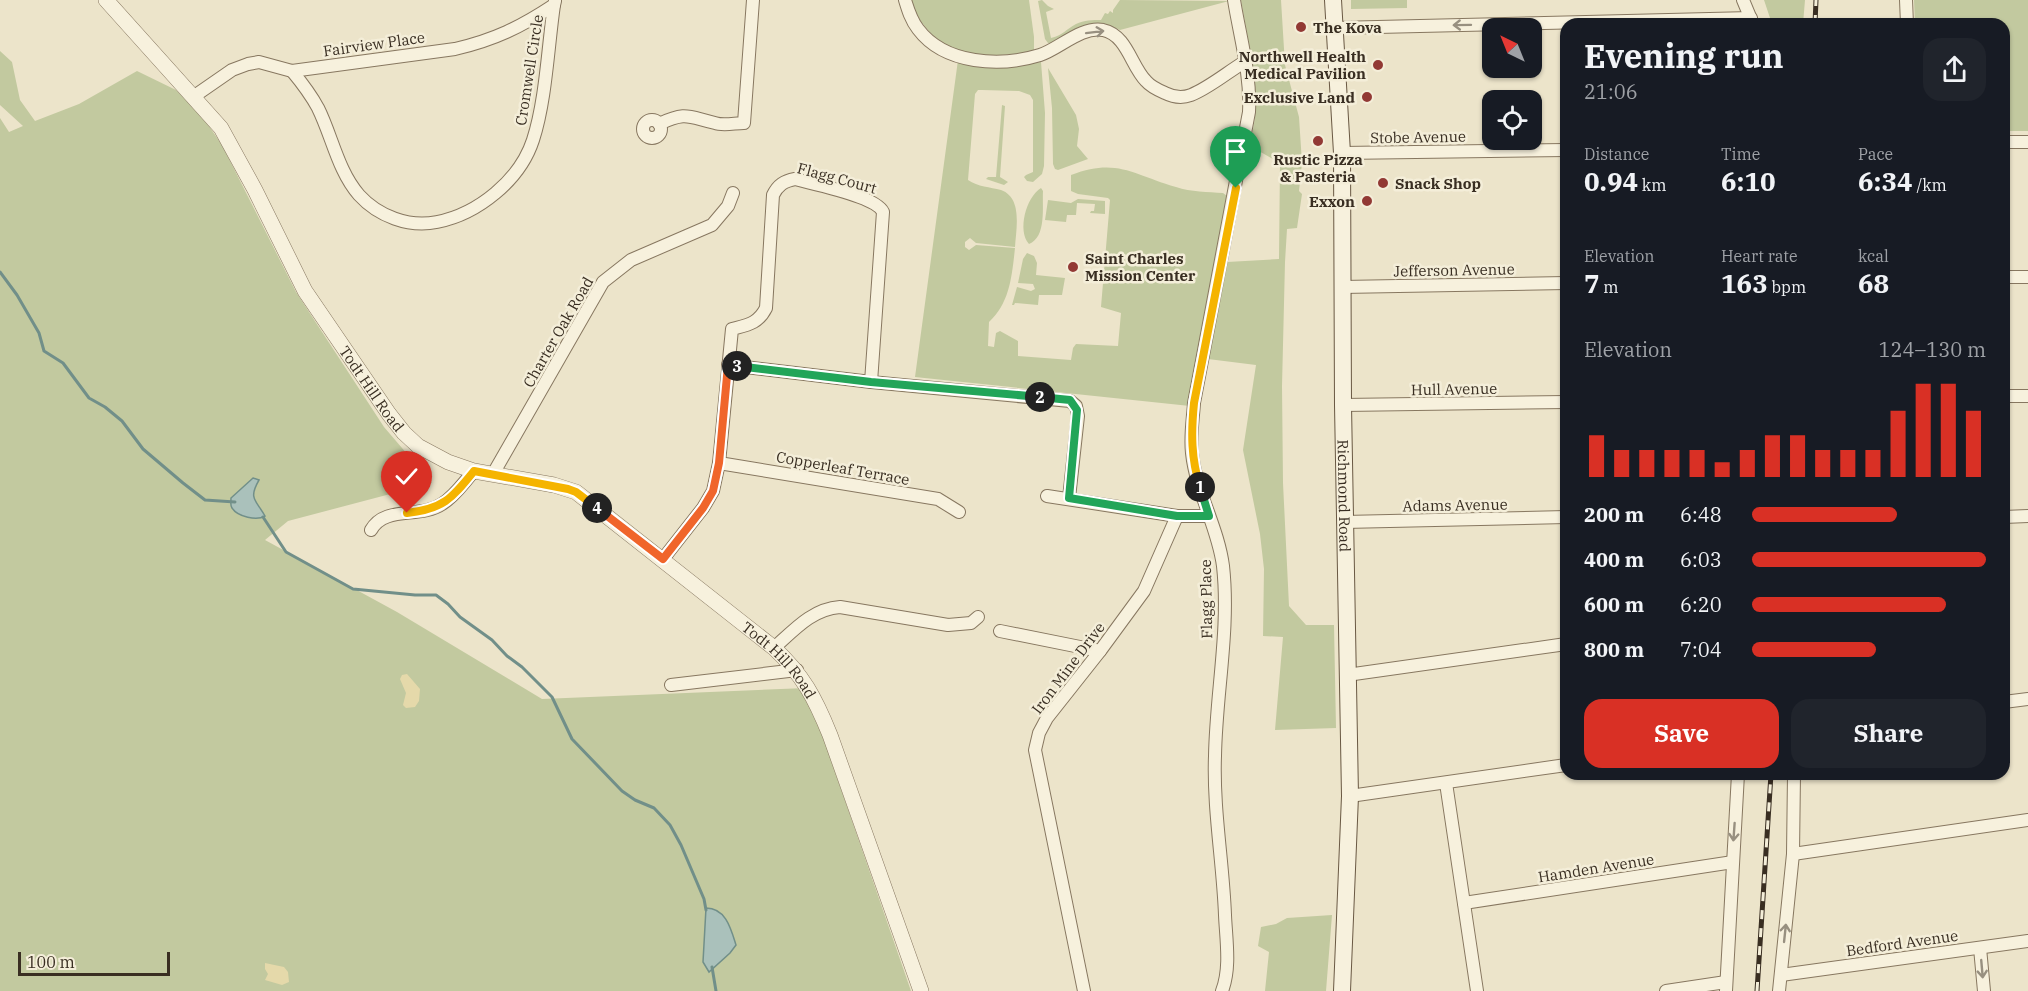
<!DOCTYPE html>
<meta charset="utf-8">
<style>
body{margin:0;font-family:"IBM Plex Serif",serif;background:#20242c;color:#f1f3f6;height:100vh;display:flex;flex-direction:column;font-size:22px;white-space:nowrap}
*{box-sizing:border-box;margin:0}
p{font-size:20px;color:#9ea1a6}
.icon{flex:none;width:33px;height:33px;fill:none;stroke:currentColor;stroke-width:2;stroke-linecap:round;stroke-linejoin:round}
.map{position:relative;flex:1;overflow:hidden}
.side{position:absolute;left:1560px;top:18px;width:450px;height:762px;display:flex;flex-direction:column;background:#171b24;border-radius:18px;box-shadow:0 2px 4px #0004}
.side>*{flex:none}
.needle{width:39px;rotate:317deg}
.buttons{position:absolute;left:1482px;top:18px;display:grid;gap:12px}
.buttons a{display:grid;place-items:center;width:60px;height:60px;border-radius:12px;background:#171b24;box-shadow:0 2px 4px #0004;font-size:30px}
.scale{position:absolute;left:18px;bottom:15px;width:152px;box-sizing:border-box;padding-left:6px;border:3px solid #392e22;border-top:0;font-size:16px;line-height:21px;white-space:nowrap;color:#392e22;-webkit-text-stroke:4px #f4eed9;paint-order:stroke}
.pin{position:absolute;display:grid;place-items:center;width:51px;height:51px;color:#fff;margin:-62px -26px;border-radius:50% 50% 50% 0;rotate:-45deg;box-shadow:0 0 6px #0007}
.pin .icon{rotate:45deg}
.km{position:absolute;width:30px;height:30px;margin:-15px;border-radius:50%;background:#222;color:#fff;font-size:16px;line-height:30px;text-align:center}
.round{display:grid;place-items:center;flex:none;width:63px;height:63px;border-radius:18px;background:#20242c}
.headline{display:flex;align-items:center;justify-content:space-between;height:102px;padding:0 24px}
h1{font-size:33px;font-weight:800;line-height:45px}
.stats{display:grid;grid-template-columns:repeat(3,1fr);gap:9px;height:102px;padding:6px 24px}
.stats div{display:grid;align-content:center}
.stats b{font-size:26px;font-weight:800}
.stats small{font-size:16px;font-weight:400}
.stats p{font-size:16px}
.chart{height:168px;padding:12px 24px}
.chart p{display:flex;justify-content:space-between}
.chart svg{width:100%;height:108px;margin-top:6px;stroke:#d93025;stroke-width:6}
.action{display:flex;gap:12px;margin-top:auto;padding:12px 24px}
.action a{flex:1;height:69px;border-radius:18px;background:#d93025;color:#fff;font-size:24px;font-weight:800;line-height:69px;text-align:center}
.action a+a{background:#20242c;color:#f1f3f6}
ul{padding:0 24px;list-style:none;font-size:20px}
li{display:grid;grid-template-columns:96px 72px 1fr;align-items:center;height:45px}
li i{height:15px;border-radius:8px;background:#d93025}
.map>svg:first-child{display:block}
.green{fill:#c2c99f}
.sand{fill:#e5d9aa}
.water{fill:#aac1bb;stroke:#718f89;stroke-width:1.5}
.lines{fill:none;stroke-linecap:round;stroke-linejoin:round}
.stream{stroke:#718f89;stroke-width:3}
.minor-casing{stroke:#877760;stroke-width:14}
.tertiary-casing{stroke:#877760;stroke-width:16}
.secondary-casing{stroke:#695843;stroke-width:18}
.minor{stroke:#f7f1dd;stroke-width:12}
.tertiary{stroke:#f7f1dd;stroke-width:15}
.secondary{stroke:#f7f1dd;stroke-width:16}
.rail-casing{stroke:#392e22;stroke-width:5}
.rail{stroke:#f4eed9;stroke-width:3;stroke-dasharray:9;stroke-linecap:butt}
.oneway{stroke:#989080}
.split-1-casing{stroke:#fff;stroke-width:12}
.split-2-casing{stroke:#fff;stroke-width:12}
.split-3-casing{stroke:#fff;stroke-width:12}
.split-4-casing{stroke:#fff;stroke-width:12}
.split-5-casing{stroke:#fff;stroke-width:12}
.split-1{stroke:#f5b400;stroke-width:8}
.split-2{stroke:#22a559;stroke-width:8}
.split-3{stroke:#22a559;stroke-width:8}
.split-4{stroke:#f0652b;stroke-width:8}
.split-5{stroke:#f5b400;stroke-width:8}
.poi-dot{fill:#923934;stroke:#f4eed9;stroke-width:2}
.labels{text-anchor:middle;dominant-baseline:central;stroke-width:5;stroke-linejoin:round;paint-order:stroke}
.poi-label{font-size:15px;font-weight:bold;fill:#392e22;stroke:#f4eed9;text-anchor:start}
.street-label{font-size:15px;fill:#392e22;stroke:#f4eed9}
</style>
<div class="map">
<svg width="2028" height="991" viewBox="0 0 2028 991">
<rect width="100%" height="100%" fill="#ece4ca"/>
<g class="green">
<path d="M909,0H1029L1034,37V52C975,59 937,60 909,0Z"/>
<path d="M1042,0L1048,6L1054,9L1046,12L1051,38C1064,35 1066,29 1076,24C1084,20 1093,20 1101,20L1105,13L1108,14L1110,11L1113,13V10L1120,0L1229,1L1120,30L1113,27L1053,44L1048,43L1045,39L1038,1Z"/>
<path d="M1241,0H1281L1285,65L1299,117L1302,163L1299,191L1302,194L1297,228L1287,229L1285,262L1282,386L1283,483L1289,606L1306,625H1334L1336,728L1275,730L1283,637L1263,636L1264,569L1260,534L1243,450L1256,365L1208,359L1227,262L1279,259L1280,163L1250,146L1255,118V79Z"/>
<path d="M1351,0H1407V8L1351,9Z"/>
<path d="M1764,0H1805L1803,24H1772Z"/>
<path d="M1914,0H2028V131H2004V24H1915Z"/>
<path d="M0,51L12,62L20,100L35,121L79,104L137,71L176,90L202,116L222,145L296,292L384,427L432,483L288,521L265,540L397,612L542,699L806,688L911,991H0V118L9,132L23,126L0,105Z"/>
<path d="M958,60L996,68L1041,62L1045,113L1044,166L1042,174L1033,182L1027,181L1024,177L1026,175L1033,172V100L1030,95L1019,91L982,90H978L975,94L968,180C978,187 990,187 1001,190C1023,198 1016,229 1015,247L976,243L970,238L965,242V247L969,250L976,245L1015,248C1012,275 1010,303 989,322L988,346L994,347L996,333L1000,331L1018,341V356L1071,360L1073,348L1076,344L1118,346L1121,313L1101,307L1110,200L1108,198L1078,194L1071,191V175C1117,157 1134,175 1176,187C1191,192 1208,192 1223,193L1227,196L1190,406L915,377Z"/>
<path d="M1048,68L1076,115L1079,129L1077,146L1088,159L1058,170L1055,169L1053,164L1052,108Z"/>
<path d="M1002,105L1005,106L1000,177L1008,182L1004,185L986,179L988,177H996Z"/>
<path d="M1041,188L1043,191C1042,206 1047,237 1029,244C1017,231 1026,197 1041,188Z"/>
<path d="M1078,199L1105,201V214L1090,213L1091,211H1094L1095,204L1077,203L1076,215H1067L1066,222L1045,220L1048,200L1071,203Z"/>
<path d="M1027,253L1034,256L1037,263L1036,275L1065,278L1062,295H1039L1038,305L1015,303L1014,305H1012L1017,287L1031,291L1035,289L1033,284L1018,283L1023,259Z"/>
<path d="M1332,915L1326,991H1265L1269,952L1258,946L1261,927L1276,924L1287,918Z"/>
</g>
<g class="sand">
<path d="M407,674L420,689L419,701L415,707L406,708L403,705L406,693L400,679L402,675Z"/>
<path d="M265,963L284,967L288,972L289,982L282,985L265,980L268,974L265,969Z"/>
</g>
<g class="water">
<path d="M253,478L259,480C248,499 256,500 265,516C257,521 238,517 232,508C230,505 231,502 231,498Z"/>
<path d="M706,908C726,908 731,929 736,945L730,953L709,972L703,962Z"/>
</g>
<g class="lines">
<g class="stream">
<path d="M0,272L17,295L39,333L44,351L63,363L89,398L105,407L122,421L143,449L183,483L205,500L235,502"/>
<path d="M263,517L286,552L353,589L415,595H436L448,604L460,617L492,640L507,656L522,667L552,697L572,739L622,791L635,800L654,808L670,825L681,845L704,899L706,910"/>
<path d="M712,967L716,991"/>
</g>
<defs>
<g id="minor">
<path d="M905,0C908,10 911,20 918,29C945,65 1001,67 1040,55C1059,49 1081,26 1103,30C1127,35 1131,66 1146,81C1151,87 1158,90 1165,93C1173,97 1183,98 1191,95C1209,88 1229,71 1246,61"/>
<path d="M1743,0L1753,24"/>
<path d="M1906,0L1907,24"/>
<path d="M1335,28L1751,18"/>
<path d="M292,71C302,83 311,95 318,108C332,136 338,171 359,195C378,216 409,228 437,222C478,214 520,180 533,140C546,100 548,46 554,5"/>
<path d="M193,97L232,70L248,64L259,62L292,71L455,49C494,40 521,27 554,5L555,1"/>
<circle cx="652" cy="129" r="9"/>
<path d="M659,124C687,111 688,117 715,123C723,126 735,123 744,123L753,0"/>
<path d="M2004,142H2028"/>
<path d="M1342,153L1566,150"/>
<path d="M2004,277H2028"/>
<path d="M1342,287L1566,283"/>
<path d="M728,365L871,382L1070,401L1076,406L1078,416L1069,498"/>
<path d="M2004,396H2028"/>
<path d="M1343,405L1566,402"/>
<path d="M719,463L938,499L959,512"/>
<path d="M493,474L603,282L631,260L712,225L728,206L733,193"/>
<path d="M1047,496L1177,516H1209"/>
<path d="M2004,517L2028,516"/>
<path d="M1344,522L1566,517"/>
<path d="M371,530C385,505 420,519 442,504C455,496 464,482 474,471"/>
<path d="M663,559L703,508L713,491L719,463L732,329C747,325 758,324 766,308L773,195C778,185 784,181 795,179C813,184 876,196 883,212L871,382"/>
<path d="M1000,631L1100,651"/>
<path d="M774,648C794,630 812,609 840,607L948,625L971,623L978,617"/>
<path d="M1347,675L1566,644"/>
<path d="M671,685L797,670"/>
<path d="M2004,702L2028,699"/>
<path d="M1446,783L1477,991"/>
<path d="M1350,796L1566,765"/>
<path d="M1793,854L2028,820"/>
<path d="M1464,903L1733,862"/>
<path d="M1980,948L1984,991"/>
<path d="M1781,975L2028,941"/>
<path d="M1084,991L1035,750L1039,733L1047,718L1100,651L1144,591L1177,516"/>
<path d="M1222,991C1231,968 1226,939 1225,915C1223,862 1213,809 1215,756C1216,693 1230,629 1223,566C1218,527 1196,492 1192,453C1190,436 1193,419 1194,403L1249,112C1251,74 1240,37 1234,0"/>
<path d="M1666,991L1726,982"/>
<path d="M1726,991L1738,774"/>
<path d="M1779,991L1793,854L1794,774"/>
</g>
<g id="tertiary">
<path id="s1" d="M106,0L221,128L255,190L305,291L389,414L404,433L418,446L448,462L474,471L554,485L576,492L774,648C803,675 815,698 830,735L921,991"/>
</g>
<g id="secondary">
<path id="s2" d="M1333,0L1342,153L1343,405L1350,796L1342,991"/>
</g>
</defs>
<use href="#minor" class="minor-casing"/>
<use href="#tertiary" class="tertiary-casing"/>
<use href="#secondary" class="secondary-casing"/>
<use href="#minor" class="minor"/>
<use href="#tertiary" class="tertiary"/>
<use href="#secondary" class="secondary"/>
<defs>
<g id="rail">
<path d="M1815,24L1816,0"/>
<path d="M1757,991L1771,774"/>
</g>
</defs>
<use href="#rail" class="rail-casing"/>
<use href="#rail" class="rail"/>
</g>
<defs><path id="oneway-shaft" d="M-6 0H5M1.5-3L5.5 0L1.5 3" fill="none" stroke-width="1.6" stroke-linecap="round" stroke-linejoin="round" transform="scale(1.5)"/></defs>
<g class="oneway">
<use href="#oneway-shaft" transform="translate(1462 25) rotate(179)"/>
<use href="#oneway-shaft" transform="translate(1095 32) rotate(-7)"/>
<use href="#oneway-shaft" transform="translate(1734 832) rotate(94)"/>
<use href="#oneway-shaft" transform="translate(1785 933) rotate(-84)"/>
<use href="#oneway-shaft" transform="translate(1982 969) rotate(85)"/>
</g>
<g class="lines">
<defs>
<path id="split-1" d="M1200,487C1191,458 1191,433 1194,403L1236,188"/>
<path id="split-2" d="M1040,397L1070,400L1077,410L1069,498L1177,516H1209L1200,487"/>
<path id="split-3" d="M737,366L871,382L1040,397"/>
<path id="split-4" d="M597,508L663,559L703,508L713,491L719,463L728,365L737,366"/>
<path id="split-5" d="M407,513C444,509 452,498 474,471L568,489L576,492L597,508"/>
</defs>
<use href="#split-1" class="split-1-casing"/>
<use href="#split-2" class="split-2-casing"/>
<use href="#split-3" class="split-3-casing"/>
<use href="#split-4" class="split-4-casing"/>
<use href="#split-5" class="split-5-casing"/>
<use href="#split-1" class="split-1"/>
<use href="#split-2" class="split-2"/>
<use href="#split-3" class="split-3"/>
<use href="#split-4" class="split-4"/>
<use href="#split-5" class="split-5"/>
</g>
<g class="poi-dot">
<circle cx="1301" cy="27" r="6"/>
<circle cx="1378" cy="65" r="6"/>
<circle cx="1367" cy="97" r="6"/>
<circle cx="1318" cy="141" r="6"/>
<circle cx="1383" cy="183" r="6"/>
<circle cx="1367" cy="201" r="6"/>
<circle cx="1073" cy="267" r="6"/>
</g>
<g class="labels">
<g class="poi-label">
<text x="1313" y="27">The Kova</text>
<text x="1366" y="56" text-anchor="end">Northwell Health<tspan x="1366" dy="17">Medical Pavilion</tspan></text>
<text x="1355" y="97" text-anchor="end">Exclusive Land</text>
<text x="1318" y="159" text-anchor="middle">Rustic Pizza<tspan x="1318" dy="17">&amp; Pasteria</tspan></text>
<text x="1395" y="183">Snack Shop</text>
<text x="1355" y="201" text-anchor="end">Exxon</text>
<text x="1085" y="258">Saint Charles<tspan x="1085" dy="17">Mission Center</tspan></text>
</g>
<g class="street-label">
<text transform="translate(374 44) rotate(-8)">Fairview Place</text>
<text transform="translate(529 70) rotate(-81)">Cromwell Circle</text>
<text transform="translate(1418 137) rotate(-1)">Stobe Avenue</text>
<text transform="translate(837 178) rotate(15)">Flagg Court</text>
<text transform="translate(1454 270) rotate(-1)">Jefferson Avenue</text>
<text transform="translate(558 332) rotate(-60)">Charter Oak Road</text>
<text stroke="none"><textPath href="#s1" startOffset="474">Todt Hill Road</textPath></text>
<text transform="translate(1454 389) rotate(-1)">Hull Avenue</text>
<text transform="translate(843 468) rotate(10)">Copperleaf Terrace</text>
<text stroke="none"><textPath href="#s2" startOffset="496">Richmond Road</textPath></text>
<text transform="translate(1455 505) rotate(-1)">Adams Avenue</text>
<text transform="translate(1206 599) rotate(-91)">Flagg Place</text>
<text stroke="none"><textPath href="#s1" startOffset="978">Todt Hill Road</textPath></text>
<text transform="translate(1068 668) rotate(-53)">Iron Mine Drive</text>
<text transform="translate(1596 868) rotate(-9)">Hamden Avenue</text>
<text transform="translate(1902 943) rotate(-8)">Bedford Avenue</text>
</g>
</g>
</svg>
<div class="buttons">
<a><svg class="needle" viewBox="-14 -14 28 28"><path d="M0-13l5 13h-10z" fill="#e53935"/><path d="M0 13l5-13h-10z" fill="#9ea1a6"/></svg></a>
<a><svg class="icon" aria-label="locate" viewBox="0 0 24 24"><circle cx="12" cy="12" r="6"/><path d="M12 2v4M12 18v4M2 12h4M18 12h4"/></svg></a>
</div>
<div class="scale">100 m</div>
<div class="pin" style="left:1236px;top:188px;background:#1e9e55"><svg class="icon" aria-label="arrive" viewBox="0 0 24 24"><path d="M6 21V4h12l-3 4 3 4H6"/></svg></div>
<div class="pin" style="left:407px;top:513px;background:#d93025"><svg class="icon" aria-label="check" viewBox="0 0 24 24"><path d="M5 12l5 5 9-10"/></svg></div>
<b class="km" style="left:1200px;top:487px">1</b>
<b class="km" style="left:1040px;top:397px">2</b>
<b class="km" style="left:737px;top:366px">3</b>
<b class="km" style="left:597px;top:508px">4</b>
<section class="side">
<div class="headline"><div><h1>Evening run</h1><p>21:06</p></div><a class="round"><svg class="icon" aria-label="share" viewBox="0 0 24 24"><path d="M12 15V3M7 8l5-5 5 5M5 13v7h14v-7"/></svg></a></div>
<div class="stats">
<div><p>Distance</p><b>0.94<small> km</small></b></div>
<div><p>Time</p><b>6:10</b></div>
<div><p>Pace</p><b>6:34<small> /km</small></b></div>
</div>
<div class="stats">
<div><p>Elevation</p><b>7<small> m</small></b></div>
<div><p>Heart rate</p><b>163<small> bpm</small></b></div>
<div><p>kcal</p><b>68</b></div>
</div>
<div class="chart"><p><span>Elevation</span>124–130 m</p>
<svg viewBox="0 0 160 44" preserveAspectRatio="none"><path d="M5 44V27M15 44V33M25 44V33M35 44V33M45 44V33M55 44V38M65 44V33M75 44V27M85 44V27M95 44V33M105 44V33M115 44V33M125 44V17M135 44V6M145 44V6M155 44V17"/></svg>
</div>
<ul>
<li><b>200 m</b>6:48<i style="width:62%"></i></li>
<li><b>400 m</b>6:03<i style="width:100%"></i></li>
<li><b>600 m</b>6:20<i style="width:83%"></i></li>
<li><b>800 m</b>7:04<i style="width:53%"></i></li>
</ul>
<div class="action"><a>Save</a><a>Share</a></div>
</section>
</div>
